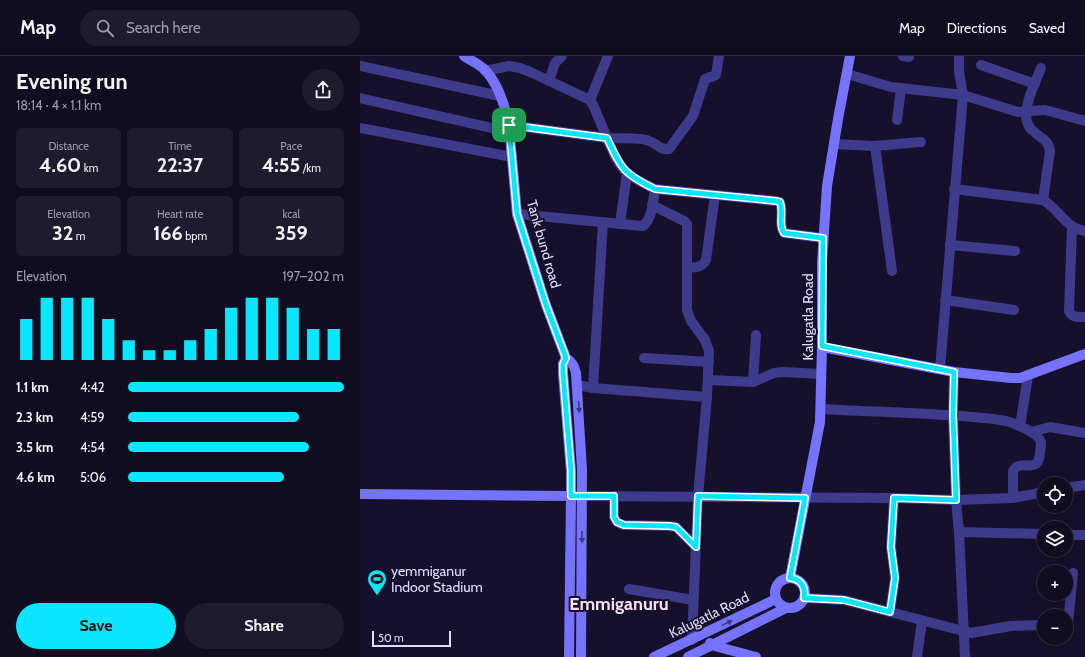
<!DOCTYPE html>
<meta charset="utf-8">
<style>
body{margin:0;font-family:Cabin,sans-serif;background:#1e1b2e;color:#f1f3f6;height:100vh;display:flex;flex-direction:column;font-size:15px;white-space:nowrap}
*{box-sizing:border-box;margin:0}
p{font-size:13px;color:#9c9ca5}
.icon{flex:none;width:22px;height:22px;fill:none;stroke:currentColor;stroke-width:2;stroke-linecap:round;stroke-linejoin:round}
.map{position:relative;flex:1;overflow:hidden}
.side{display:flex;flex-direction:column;background:#100d21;width:360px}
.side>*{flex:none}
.buttons{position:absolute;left:677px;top:421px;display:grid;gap:8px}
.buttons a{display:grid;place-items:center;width:36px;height:36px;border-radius:50%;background:#100d21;box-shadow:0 4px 16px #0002,0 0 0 1px #302d3f;font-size:20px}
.scale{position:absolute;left:12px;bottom:10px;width:79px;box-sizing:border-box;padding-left:4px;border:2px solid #e0dcff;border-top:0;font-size:11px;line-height:14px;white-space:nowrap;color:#e0dcff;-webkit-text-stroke:3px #15112c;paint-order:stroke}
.pin{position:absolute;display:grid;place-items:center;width:34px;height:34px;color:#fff;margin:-17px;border-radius:8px;box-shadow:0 2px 6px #0006}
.round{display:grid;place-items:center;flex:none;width:42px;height:42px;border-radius:21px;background:#1e1b2e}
.overview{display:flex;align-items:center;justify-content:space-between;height:68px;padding:0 16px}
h1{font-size:22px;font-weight:800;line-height:30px}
.metrics{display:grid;grid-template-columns:repeat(3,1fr);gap:6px;height:68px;padding:4px 16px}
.metrics div{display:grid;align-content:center;border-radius:6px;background:#1e1b2e;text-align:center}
.metrics b{font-size:20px;font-weight:800}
.metrics small{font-size:11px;font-weight:400}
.metrics p{font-size:11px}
.chart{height:112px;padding:8px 16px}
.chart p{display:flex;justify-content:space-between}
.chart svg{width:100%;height:72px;margin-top:4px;stroke:#08e7ff;stroke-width:6}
.cta{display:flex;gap:8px;margin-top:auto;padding:8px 16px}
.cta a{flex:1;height:46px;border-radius:24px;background:#08e7ff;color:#111;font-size:16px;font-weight:800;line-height:46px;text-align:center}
.cta a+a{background:#1e1b2e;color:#f1f3f6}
ul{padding:0 16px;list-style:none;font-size:13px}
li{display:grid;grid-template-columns:64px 48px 1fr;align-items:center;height:30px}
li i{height:10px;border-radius:5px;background:#08e7ff}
header{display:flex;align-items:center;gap:24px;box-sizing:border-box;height:56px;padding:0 20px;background:#100d21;border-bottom:1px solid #302d3f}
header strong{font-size:19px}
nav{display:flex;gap:22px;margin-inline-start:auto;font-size:14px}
.search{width:280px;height:36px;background:#1e1b2e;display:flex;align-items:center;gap:10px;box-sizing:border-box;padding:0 14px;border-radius:22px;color:#9c9ca5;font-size:15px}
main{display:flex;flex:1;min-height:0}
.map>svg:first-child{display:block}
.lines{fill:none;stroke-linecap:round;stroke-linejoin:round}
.street{stroke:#3e3b8c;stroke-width:10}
.secondary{stroke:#7673ff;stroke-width:10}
.oneway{fill:#3c3880}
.route-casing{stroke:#fff;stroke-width:8}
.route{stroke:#08e7ff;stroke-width:5}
.labels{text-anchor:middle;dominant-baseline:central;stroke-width:4;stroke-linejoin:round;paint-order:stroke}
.street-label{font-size:14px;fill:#e0dcff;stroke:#15112c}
.poi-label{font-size:14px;fill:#e0dcff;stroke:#15112c;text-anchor:start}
.district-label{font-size:18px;font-weight:bold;fill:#ffdef3;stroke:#15112c}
</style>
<header>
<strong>Map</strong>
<div class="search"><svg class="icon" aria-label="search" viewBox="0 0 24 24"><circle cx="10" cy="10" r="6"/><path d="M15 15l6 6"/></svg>Search here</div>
<nav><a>Map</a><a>Directions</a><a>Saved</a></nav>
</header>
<main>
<section class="side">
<div class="overview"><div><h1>Evening run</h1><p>18:14 · 4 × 1.1 km</p></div><a class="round"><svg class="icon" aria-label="share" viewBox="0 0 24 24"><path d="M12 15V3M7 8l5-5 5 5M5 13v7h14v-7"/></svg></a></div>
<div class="metrics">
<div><p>Distance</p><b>4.60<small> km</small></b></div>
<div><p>Time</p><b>22:37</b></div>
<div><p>Pace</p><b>4:55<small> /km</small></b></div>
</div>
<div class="metrics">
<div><p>Elevation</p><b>32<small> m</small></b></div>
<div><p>Heart rate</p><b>166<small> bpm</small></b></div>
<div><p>kcal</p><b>359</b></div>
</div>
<div class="chart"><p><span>Elevation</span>197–202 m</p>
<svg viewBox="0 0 160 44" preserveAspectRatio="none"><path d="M5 44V19M15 44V6M25 44V6M35 44V6M45 44V19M55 44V32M65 44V38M75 44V38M85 44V32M95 44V25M105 44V12M115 44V6M125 44V6M135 44V12M145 44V25M155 44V25"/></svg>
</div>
<ul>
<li><b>1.1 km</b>4:42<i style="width:100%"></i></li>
<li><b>2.3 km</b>4:59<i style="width:79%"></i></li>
<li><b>3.5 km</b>4:54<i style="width:84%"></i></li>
<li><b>4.6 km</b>5:06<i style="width:72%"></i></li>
</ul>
<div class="cta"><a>Save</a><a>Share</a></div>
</section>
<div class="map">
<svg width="725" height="601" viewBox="0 0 725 601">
<rect width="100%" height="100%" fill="#15112c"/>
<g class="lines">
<g class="street">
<path d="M543,0L549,1"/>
<path d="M621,9L675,28"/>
<path d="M0,10L140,40"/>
<path d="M681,12C675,28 657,60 672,74C680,82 688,83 690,95L683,144"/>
<path d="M125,15L149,10L160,12L168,15L230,44L234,51L247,82C258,83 280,81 289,85C297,87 300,95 309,93L333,60L345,23L356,19L359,0"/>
<path d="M487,18L531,31L603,39L658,56L685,54L725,65"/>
<path d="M189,25L195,7L202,0"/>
<path d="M0,42L149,76"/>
<path d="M230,44L248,0"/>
<path d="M537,64L541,33"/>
<path d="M149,69L247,82C251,91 255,103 261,110C269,121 283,127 295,133L416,145L420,146C424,156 418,168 424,177L463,182"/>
<path d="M0,72L152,101"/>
<path d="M474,88L515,90L561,86"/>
<path d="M515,90L532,215"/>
<path d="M594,133L683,144C699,153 705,172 725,175"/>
<path d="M292,149L324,165L327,168V254L331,265L345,284L349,295L347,341L338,440L332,584"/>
<path d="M157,158L283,170C293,162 293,144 295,133"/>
<path d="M260,168L267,117"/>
<path d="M712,171L709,255C712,262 719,261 725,261"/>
<path d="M590,189L655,195"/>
<path d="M327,212C335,211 342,212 346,204L355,139"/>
<path d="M585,244L654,254"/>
<path d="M284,302L349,306"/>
<path d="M580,313L603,39L599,15V0"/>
<path d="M594,316L593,359L596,444L599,476L605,601"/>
<path d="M348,324L393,326L414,317L422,316L461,318"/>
<path d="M393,326L396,279"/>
<path d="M217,329L233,332L347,341"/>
<path d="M233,332L243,166"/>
<path d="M461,353C497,355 534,356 570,358C595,360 621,360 646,365C654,367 679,377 681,386C681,390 680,395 680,398C677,420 661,401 653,415V442"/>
<path d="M660,370L668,320"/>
<path d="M671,376L690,371L725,377"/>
<path d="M706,432L725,429"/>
<path d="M213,440L534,442L596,444L653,442L684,436"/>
<path d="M254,440V461L257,466L263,469L309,470L316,471L336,491"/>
<path d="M599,476L684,478"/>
<path d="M706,479H725"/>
<path d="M269,533L333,544"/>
<path d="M444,542L484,544L611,577L651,570L684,569"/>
<path d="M530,556L535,522L531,491L534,442"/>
<path d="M706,566L708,565L709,558L713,517"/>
<path d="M557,601L562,565"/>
</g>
<g class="secondary">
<path d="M104,0C110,4 117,7 123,12C138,26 145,50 149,69L157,158L186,249L206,302"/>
<path d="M462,291L594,316L651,322H660L725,298"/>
<path d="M206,302C212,306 214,309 216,317L222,414L221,601"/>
<path d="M206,302L203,308V317L211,415V440L209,601"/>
<path d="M0,438L211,440"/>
<path d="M430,522L460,366L462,291V206L467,130L478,63L490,0"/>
<circle cx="430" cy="537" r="15"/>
<path d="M350,587L351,589L396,601"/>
<path d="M294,601L416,543"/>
<path d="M328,601L426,552"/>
</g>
</g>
<defs><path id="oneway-solid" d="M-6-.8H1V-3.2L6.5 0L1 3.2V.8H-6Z"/></defs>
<g class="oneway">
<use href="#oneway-solid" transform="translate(219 351) rotate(87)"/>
<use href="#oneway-solid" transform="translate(222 481) rotate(90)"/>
<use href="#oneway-solid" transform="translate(367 567) rotate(-26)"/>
</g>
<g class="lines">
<defs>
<path id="route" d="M149,69L247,82C261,113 264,118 295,133L416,145L420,146C424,156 418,169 424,177L463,182L462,290L594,316L593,359L596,444L534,442L531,491L535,522L530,556L484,544L444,542C446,531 441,523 430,522L445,442L338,440L336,491L316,471L309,470L264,469L257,466L254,461V440H211V415L203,317V308L206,302L186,249L157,158Z"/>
</defs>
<use href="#route" class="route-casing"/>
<use href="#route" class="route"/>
</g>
<defs>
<symbol id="stadium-pin" viewBox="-11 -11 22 30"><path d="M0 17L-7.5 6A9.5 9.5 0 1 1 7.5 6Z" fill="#08e7ff" stroke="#15112c"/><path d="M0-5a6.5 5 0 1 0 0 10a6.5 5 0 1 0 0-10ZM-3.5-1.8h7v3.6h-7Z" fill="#111"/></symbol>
</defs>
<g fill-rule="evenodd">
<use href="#stadium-pin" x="6" y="512" width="22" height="30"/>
</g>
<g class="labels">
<g class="street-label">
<text transform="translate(184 188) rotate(74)">Tank bund road</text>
<text transform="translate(448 261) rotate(-90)">Kalugatla Road</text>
<text transform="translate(349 559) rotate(-26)">Kalugatla Road</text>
</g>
<g class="poi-label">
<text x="31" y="515">yemmiganur<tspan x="31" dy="16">Indoor Stadium</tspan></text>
</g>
<g class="district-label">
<text x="259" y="548">Emmiganuru</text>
</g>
</g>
</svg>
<div class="buttons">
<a><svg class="icon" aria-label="locate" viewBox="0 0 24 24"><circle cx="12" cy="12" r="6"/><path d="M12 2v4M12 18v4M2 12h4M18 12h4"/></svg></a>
<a><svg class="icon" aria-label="layers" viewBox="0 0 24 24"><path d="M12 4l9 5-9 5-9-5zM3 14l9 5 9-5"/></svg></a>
<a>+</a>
<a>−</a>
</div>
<div class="scale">50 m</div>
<div class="pin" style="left:149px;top:69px;background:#1e9e55"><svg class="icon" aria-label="arrive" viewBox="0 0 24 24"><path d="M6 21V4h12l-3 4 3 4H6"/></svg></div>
</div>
</main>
